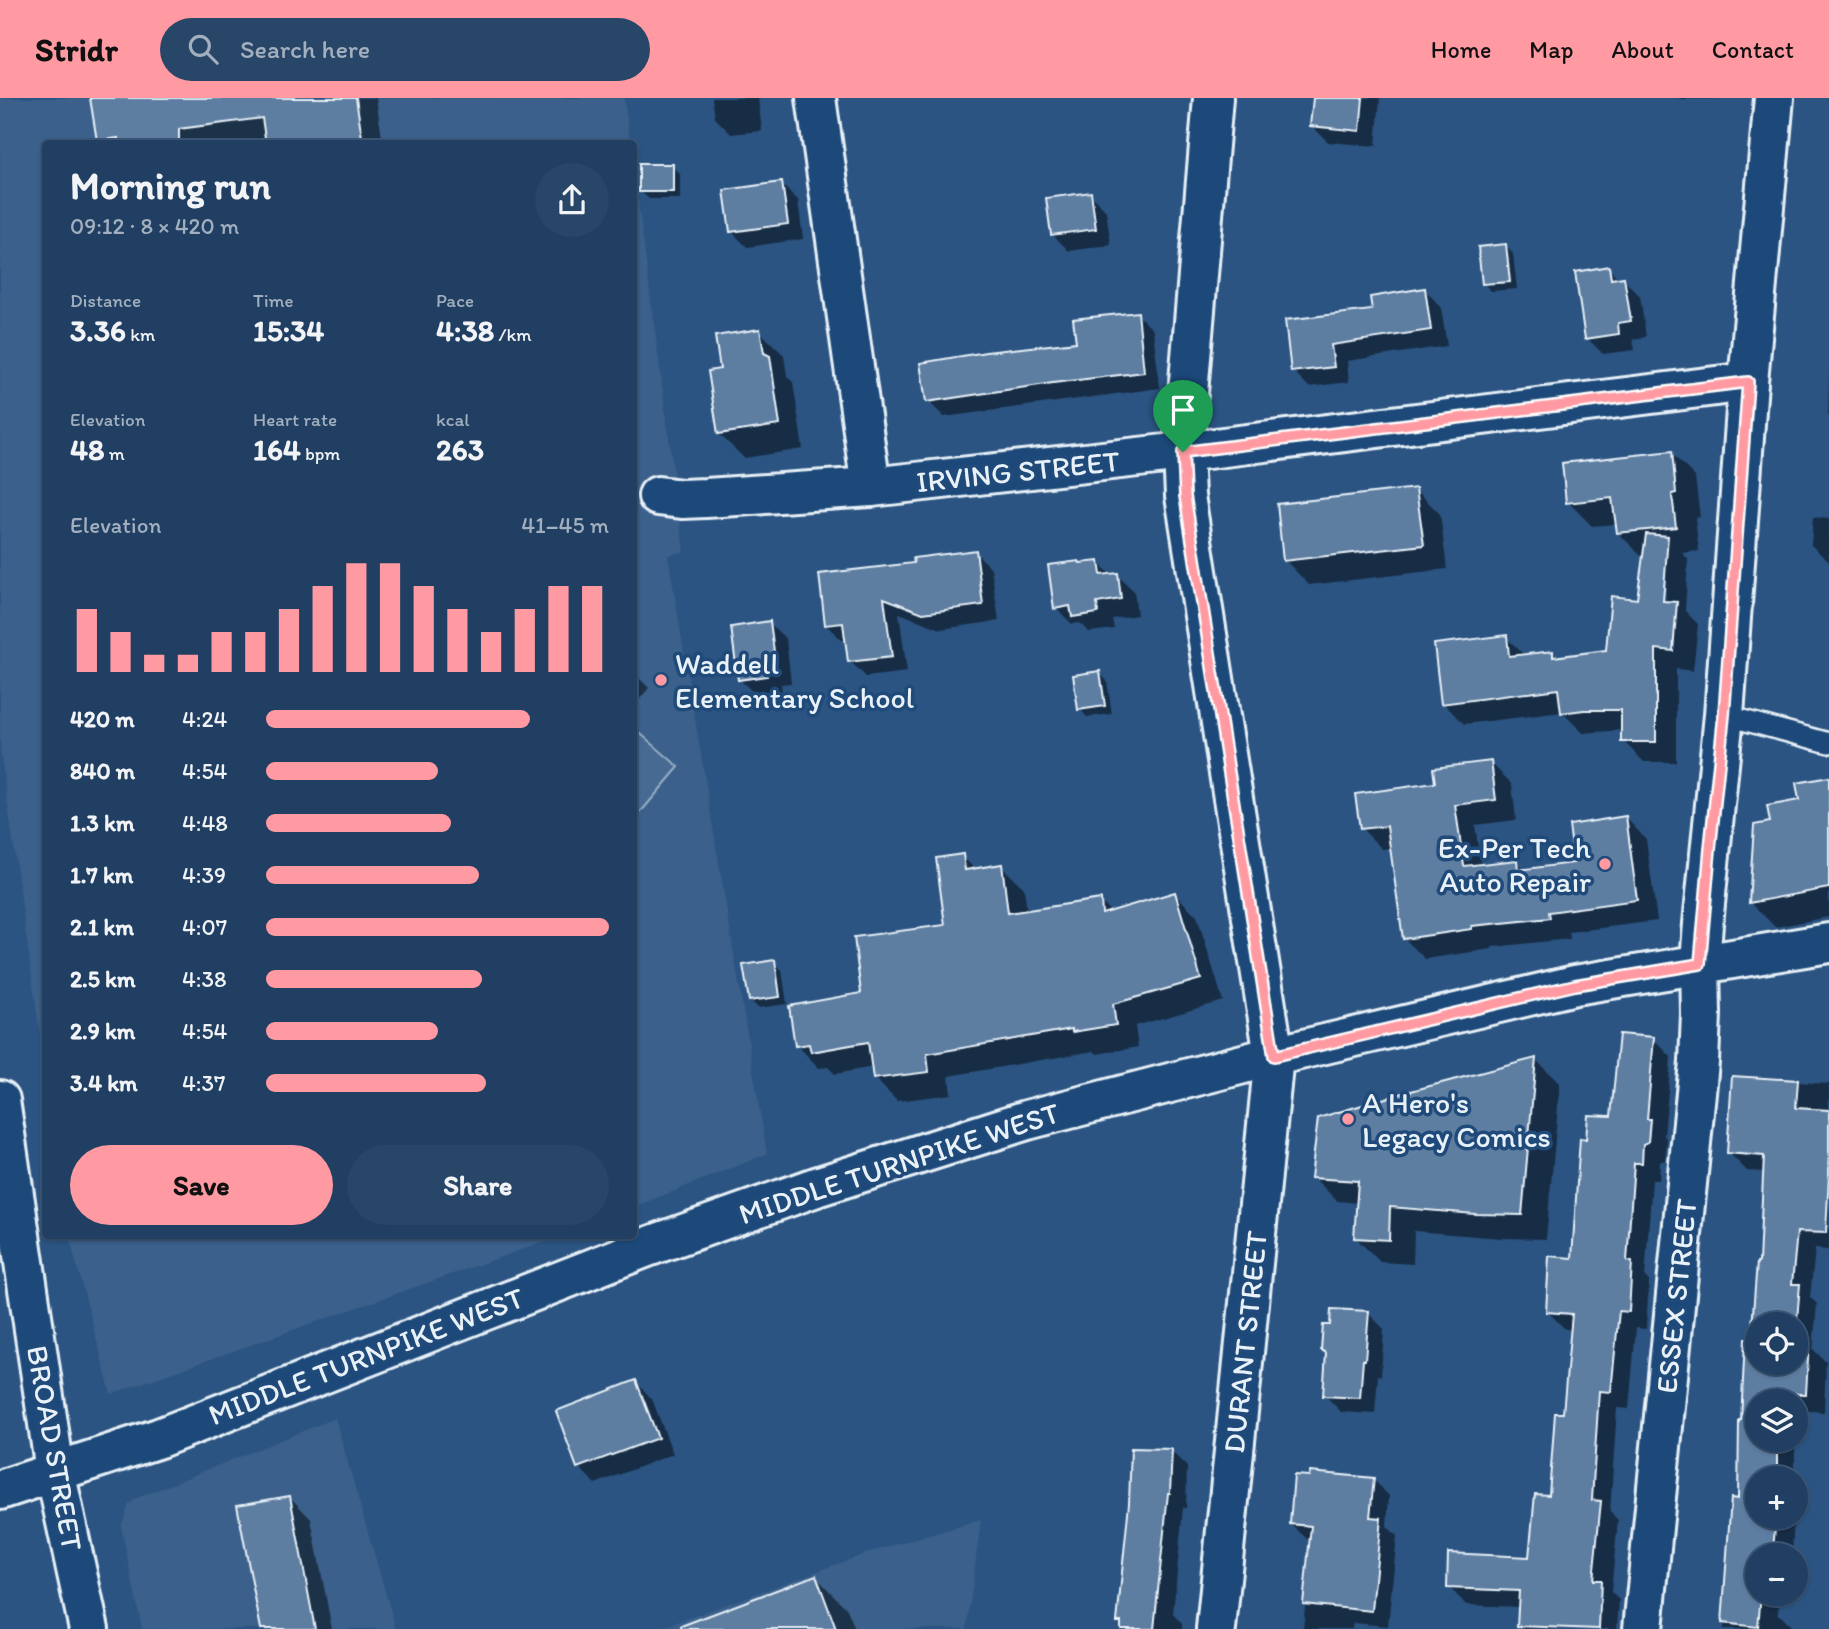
<!DOCTYPE html>
<meta charset="utf-8">
<style>
body{margin:0;font-family:Itim,sans-serif;background:#284668;color:#f1f3f6;height:100vh;display:flex;flex-direction:column;font-size:26px;white-space:nowrap}
*{box-sizing:border-box;margin:0}
p{font-size:23px;color:#a2afbe}
.icon{flex:none;width:38px;height:38px;fill:none;stroke:currentColor;stroke-width:2;stroke-linecap:round;stroke-linejoin:round}
.map{position:relative;flex:1;overflow:hidden}
.drawer{position:absolute;left:42px;top:42px;width:595px;height:1099px;display:flex;flex-direction:column;background:#203f62;border-radius:7px;box-shadow:0 2px 5px #0004,0 0 0 2px #3d5877}
.drawer>*{flex:none}
.controls{position:absolute;left:1745px;top:1214px;display:grid;gap:14px}
.controls a{display:grid;place-items:center;width:63px;height:63px;border-radius:50%;background:#203f62;box-shadow:0 2px 5px #0004,0 0 0 2px #3d5877;font-size:35px}
.pin{position:absolute;display:grid;place-items:center;width:60px;height:60px;color:#fff;margin:-72px -30px;border-radius:50% 50% 50% 0;rotate:-45deg;box-shadow:0 0 7px #0007}
.pin .icon{rotate:45deg}
.round{display:grid;place-items:center;flex:none;width:74px;height:74px;border-radius:37px;background:#284668}
.head{display:flex;align-items:center;justify-content:space-between;height:119px;padding:0 28px}
h1{font-size:38px;font-weight:700;line-height:52px}
.metrics{display:grid;grid-template-columns:repeat(3,1fr);gap:10px;height:119px;padding:7px 28px}
.metrics div{display:grid;align-content:center}
.metrics b{font-size:30px;font-weight:700}
.metrics small{font-size:19px;font-weight:400}
.metrics p{font-size:19px}
.chart{height:196px;padding:14px 28px}
.chart p{display:flex;justify-content:space-between}
.chart svg{width:100%;height:126px;margin-top:7px;stroke:#ff9aa2;stroke-width:6}
.primary-button{display:flex;gap:14px;margin-top:auto;padding:14px 28px}
.primary-button a{flex:1;height:80px;border-radius:42px;background:#ff9aa2;color:#111;font-size:28px;font-weight:700;line-height:80px;text-align:center}
.primary-button a+a{background:#284668;color:#f1f3f6}
ul{padding:0 28px;list-style:none;font-size:23px}
li{display:grid;grid-template-columns:112px 84px 1fr;align-items:center;height:52px}
li i{height:18px;border-radius:9px;background:#ff9aa2}
header{display:flex;align-items:center;gap:42px;box-sizing:border-box;height:98px;padding:0 35px;background:#ff9aa2;color:#111}
header strong{font-size:33px}
nav{display:flex;gap:38px;margin-inline-start:auto;font-size:24px}
.search{width:490px;height:63px;background:#284668;display:flex;align-items:center;gap:18px;box-sizing:border-box;padding:0 24px;border-radius:38px;color:#a2afbe;font-size:26px}
.map>svg:first-child{display:block}
.built{fill:#3a608b}
.green{fill:#476b93;stroke:#98aec6;stroke-width:2}
.shadow{fill:#0007;fill-rule:evenodd}
.building{fill:#5d7da1;stroke:#e8f1f8;stroke-width:2}
.lines{fill:none;stroke-linecap:round;stroke-linejoin:round}
.service-casing{stroke:#e8f1f8;stroke-width:24}
.minor-casing{stroke:#e8f1f8;stroke-width:44}
.tertiary-casing{stroke:#e8f1f8;stroke-width:44}
.secondary-casing{stroke:#e8f1f8;stroke-width:44}
.service{stroke:#1f4a7a;stroke-width:19}
.minor{stroke:#1f4a7a;stroke-width:38}
.tertiary{stroke:#1f4a7a;stroke-width:38}
.secondary{stroke:#1f4a7a;stroke-width:38}
.route-casing{stroke:#fff;stroke-width:14}
.route{stroke:#ff9aa2;stroke-width:9}
.poi-dot{fill:#ff9aa2;stroke:#1f4a7a;stroke-width:2.5}
.labels{text-anchor:middle;dominant-baseline:central;stroke-width:7;stroke-linejoin:round;paint-order:stroke}
.street-label{font-size:30px;fill:#e8f1f8;stroke:#1f4a7a}
.poi-label{font-size:30px;fill:#e8f1f8;stroke:#1f4a7a;text-anchor:start}
</style>
<header>
<strong>Stridr</strong>
<div class="search"><svg class="icon" aria-label="search" viewBox="0 0 24 24"><circle cx="10" cy="10" r="6"/><path d="M15 15l6 6"/></svg>Search here</div>
<nav><a>Home</a><a>Map</a><a>About</a><a>Contact</a></nav>
</header>
<div class="map">
<svg width="1829" height="1531" viewBox="0 0 1829 1531">
<rect width="100%" height="100%" fill="#2b5482"/>
<filter id="ink" filterUnits="userSpaceOnUse"><feTurbulence type="fractalNoise" baseFrequency=".0143" numOctaves="2"/><feDisplacementMap in="SourceGraphic" scale="14" xChannelSelector="R" yChannelSelector="G"/><feConvolveMatrix kernelMatrix="1 2 1 2 8 2 1 2 1" color-interpolation-filters="sRGB"/></filter>
<g filter="url(#ink)">
<g class="built">
<path d="M0,0H624L630,45L46,46L45,972L0,651Z"/>
<path d="M634,73L684,454L668,457L767,1056L634,1109Z"/>
<path d="M69,1138H561L111,1296Z"/>
<path d="M335,1320L396,1531H142L121,1428L129,1406L137,1400Z"/>
<path d="M981,1422L967,1531H658L873,1453Z"/>
</g>
<path class="green" d="M634,630L679,669L634,722V675L635,672L634,670Z"/>
<g class="shadow">
<path d="M92,0H376L383,46H102L98,42Z"/>
<path d="M712,0H758L762,33L731,36L715,20Z"/>
<path d="M1315,0H1380L1376,48L1328,44L1312,28Z"/>
<path d="M1679,0H1715V1H1680Z"/>
<path d="M672,68L680,76V101H649L641,94Z"/>
<path d="M781,86L798,102L803,141L747,149L731,133Z"/>
<path d="M1090,96L1106,113L1111,147L1069,153L1052,136Z"/>
<path d="M1506,148L1513,156L1517,191L1491,193L1484,186Z"/>
<path d="M1608,170L1620,182L1623,181L1640,198L1646,239L1633,241L1635,252L1603,256L1587,240Z"/>
<path d="M1425,192L1441,209L1447,248L1347,263L1349,284L1309,289L1293,273L1374,213Z"/>
<path d="M1137,216L1153,232L1160,290L944,319L928,303L1078,245Z"/>
<path d="M759,233L784,257L787,278L793,284L803,351L744,360L719,336L722,272Z"/>
<path d="M1829,276V318L1828,317Z"/>
<path d="M1671,355L1695,379L1700,419L1695,420L1699,453L1682,455L1688,461L1685,513L1698,526L1693,573L1676,571V664H1644L1623,643V632L1583,635L1562,614L1464,626L1443,605L1506,539L1525,558L1552,555L1558,560L1608,554L1639,503L1644,459H1643L1618,435L1617,426L1592,428L1568,404ZM1664,470L1667,471L1665,511H1661Z"/>
<path d="M1416,392L1440,416L1447,471L1309,487L1285,462Z"/>
<path d="M1813,419L1829,421V464L1811,447Z"/>
<path d="M975,454L991,470L999,523L941,531L899,515L907,574L866,579L850,563L847,542L843,543L826,527L916,467Z"/>
<path d="M1098,464L1111,477H1117L1134,493L1137,517L1112,521L1114,531L1089,534L1080,525L1072,526L1056,510L1081,467Z"/>
<path d="M769,525L786,541L791,585L781,586L782,594L756,597L739,581Z"/>
<path d="M634,575L649,590L634,608Z"/>
<path d="M1100,575L1107,583L1112,616L1087,619L1080,611Z"/>
<path d="M1491,665L1512,686L1516,722L1475,727L1481,768L1517,764L1525,773L1576,767L1626,720L1646,741L1657,823L1569,834L1570,841L1492,849V851L1425,861L1404,840L1392,750L1382,751L1361,730L1437,687Z"/>
<path d="M1829,681V819L1775,829L1751,805L1772,726Z"/>
<path d="M962,758L976,772L1001,768L1024,790L1027,814L1100,803L1112,815L1175,796L1197,818L1223,903L1135,928L1138,949L1097,956L1094,953L949,978L951,996L897,1003L874,980L873,969L835,976L828,969L819,970L797,947L863,897L946,828Z"/>
<path d="M774,864L782,872L787,906L758,910L750,902Z"/>
<path d="M1654,941L1671,959L1664,1038L1667,1041L1665,1062L1660,1064L1659,1082H1652L1645,1179L1649,1183L1646,1231L1636,1230L1629,1311L1617,1310L1610,1414L1618,1422L1611,1494L1619,1502L1617,1531H1523L1519,1527L1520,1509L1466,1507L1449,1489L1531,1461L1551,1399L1564,1317L1572,1232L1565,1231L1547,1213L1574,1162L1587,1043L1613,1020Z"/>
<path d="M1536,962L1560,986L1546,1141L1501,1140L1414,1133L1413,1166L1380,1164L1356,1140L1358,1105L1337,1103L1313,1079L1396,999Z"/>
<path d="M1734,980L1829,986V1152L1815,1151L1810,1199L1817,1206L1813,1251L1826,1264L1824,1314L1796,1312V1304H1757V1342H1795V1381H1757V1419H1794L1792,1458H1757V1496H1780L1778,1515L1792,1529V1531H1724L1731,1449L1740,1403L1743,1324L1761,1166L1765,1074L1747,1073L1729,1055ZM1757,1227H1796V1265H1757Z"/>
<path d="M1368,1215L1384,1231L1381,1278L1378,1277L1375,1316L1341,1314L1325,1297L1332,1229Z"/>
<path d="M636,1284L652,1301L673,1356L595,1386L579,1369Z"/>
<path d="M1171,1353L1187,1369L1186,1410H1183L1173,1516L1182,1526V1531H1123V1527L1119,1523Z"/>
<path d="M1373,1381L1389,1398L1387,1428L1397,1438L1388,1528L1353,1525L1352,1531H1303L1311,1442H1308L1291,1426Z"/>
<path d="M290,1399L311,1421L332,1531H262Z"/>
<path d="M816,1479L847,1511L855,1531H679Z"/>
</g>
<g class="building">
<path d="M90,0H356L363,46H266L262,20L179,31V46H118V40L97,43Z"/>
<path d="M1313,0H1363L1360,33L1310,28Z"/>
<rect x="639" y="66" width="34" height="28"/>
<path d="M782,84L788,126L730,134L724,92Z"/>
<path d="M1091,94L1096,131L1051,137L1046,100Z"/>
<path d="M1506,146L1510,184L1482,186L1478,149Z"/>
<path d="M1609,168L1611,181L1624,179L1631,223L1618,225L1619,236L1585,241L1575,174Z"/>
<path d="M1425,190L1431,232L1331,247L1334,269L1291,274L1285,222L1372,212L1370,199Z"/>
<path d="M1138,214L1144,274L1053,285L926,304L920,265L986,254L1076,244L1073,221Z"/>
<path d="M760,231L764,255L770,258L780,327L718,336L708,273L720,271L715,238Z"/>
<path d="M1672,353L1676,395L1672,396L1676,429L1617,435L1612,400L1566,405L1562,365Z"/>
<path d="M1416,390L1424,447L1283,463L1277,406Z"/>
<path d="M1646,436L1668,438L1663,503L1677,504L1673,553L1656,551V644H1621V612H1584L1561,615L1558,591L1441,606L1434,546L1507,537L1509,558L1553,553V559L1606,552L1611,498L1637,501Z"/>
<path d="M976,452L983,507L923,515L884,500L892,559L848,564L843,525L825,527L819,476L914,465L913,460Z"/>
<path d="M1079,463L1080,465L1099,463L1101,477L1118,475L1121,501L1097,505L1098,515L1072,519L1070,508L1054,511L1048,467Z"/>
<path d="M770,523L776,569L766,570L767,578L738,582L731,529Z"/>
<path d="M1100,573L1105,608L1078,612L1073,577Z"/>
<path d="M1491,663L1496,702L1455,707L1464,768L1517,762L1518,772L1574,765L1569,727L1626,718L1637,802L1549,814L1550,820L1472,828V831L1403,841L1387,728L1360,731L1355,696L1435,685L1433,670Z"/>
<path d="M1829,679V790L1749,805L1754,727L1770,724L1767,708L1799,702L1796,685Z"/>
<path d="M963,756L965,772L1002,766L1008,815L1101,801L1102,816L1175,794L1201,881L1113,906L1116,927L1072,934V931L927,956L929,974L873,981L868,944L811,954L809,946L795,948L789,908L861,895L854,839L945,827L936,760Z"/>
<path d="M775,862L780,899L749,903L743,867Z"/>
<path d="M1619,936L1654,939L1647,1021H1650L1648,1044L1643,1046L1642,1065H1634L1627,1163L1632,1164L1629,1214L1619,1213L1611,1294L1599,1293L1592,1402L1601,1403L1593,1482H1601L1599,1531L1517,1528L1519,1493L1447,1490L1448,1455L1529,1459L1535,1396L1549,1397L1555,1315H1563L1572,1216L1546,1214L1549,1158L1572,1160L1580,1040L1586,1041L1588,1017L1611,1018Z"/>
<path d="M1536,960L1522,1117L1475,1116L1390,1109L1389,1142L1354,1140L1358,1083L1311,1080L1318,1020L1396,997Z"/>
<path d="M1732,978L1798,982L1796,1010L1829,1012V1075L1826,1135L1797,1134L1792,1186H1800L1796,1234V1227H1757V1265H1796V1243L1809,1244L1806,1296L1777,1295V1304H1757V1342H1777V1381H1757V1419H1776L1773,1452L1765,1451L1764,1458H1757V1496H1761L1758,1529L1722,1525L1731,1400L1738,1401L1739,1322H1741L1745,1241H1751L1757,1164H1759L1764,1058L1727,1055Z"/>
<path d="M1331,1211L1369,1213L1365,1262H1363L1360,1300L1323,1298L1326,1255L1321,1252L1323,1227H1330Z"/>
<path d="M636,1282L658,1340L577,1370L556,1313Z"/>
<path d="M1131,1350L1172,1351L1170,1395H1168L1154,1531H1121V1524H1117L1129,1405Z"/>
<path d="M1310,1374L1374,1380L1370,1419L1381,1420L1372,1513L1303,1506L1311,1428L1290,1426L1294,1377L1309,1378Z"/>
<path d="M290,1398L315,1531H261L237,1407Z"/>
<path d="M816,1477L836,1531H681V1528Z"/>
</g>
<g class="lines">
<defs>
<path id="service" d="M1724,617L1829,645"/>
<g id="minor">
<path d="M816,0L871,389"/>
<path d="M1213,0L1183,354L1185,398L1274,958L1216,1531"/>
<path d="M658,398L682,401L706,400L871,389L1183,354L1748,284"/>
<path d="M1643,1531L1699,964L1701,916L1700,865L1703,826L1724,617L1748,284L1774,0"/>
</g>
<path id="tertiary" d="M0,1002L55,1373"/>
<g id="secondary">
<path d="M55,1373L89,1531"/>
<path d="M0,1392L159,1340L647,1149L816,1089L1027,1022L1274,958L1575,887L1829,845"/>
</g>
</defs>
<use href="#service" class="service-casing"/>
<use href="#minor" class="minor-casing"/>
<use href="#tertiary" class="tertiary-casing"/>
<use href="#secondary" class="secondary-casing"/>
<use href="#service" class="service"/>
<use href="#minor" class="minor"/>
<use href="#tertiary" class="tertiary"/>
<use href="#secondary" class="secondary"/>
</g>
</g>
<g class="lines" filter="url(#ink)">
<defs>
<path id="route" d="M1748,284L1724,617L1710,751L1700,866L1575,887L1274,958L1185,398L1183,354Z"/>
</defs>
<use href="#route" class="route-casing"/>
<use href="#route" class="route"/>
</g>
<g class="poi-dot">
<circle cx="661" cy="582" r="7"/>
<circle cx="1605" cy="766" r="7"/>
<circle cx="1348" cy="1021" r="7"/>
</g>
<g class="labels">
<g class="street-label">
<text transform="translate(1018 373) rotate(-6)">IRVING STREET</text>
<text transform="translate(899 1065) rotate(-18)">MIDDLE TURNPIKE WEST</text>
<text transform="translate(1676 1198) rotate(-84)">ESSEX STREET</text>
<text transform="translate(1245 1244) rotate(-84)">DURANT STREET</text>
<text transform="translate(366 1258) rotate(-21)">MIDDLE TURNPIKE WEST</text>
<text transform="translate(55 1350) rotate(80)">BROAD STREET</text>
</g>
<g class="poi-label">
<text x="675" y="565">Waddell<tspan x="675" dy="34">Elementary School</tspan></text>
<text x="1591" y="749" text-anchor="end">Ex-Per Tech<tspan x="1591" dy="34">Auto Repair</tspan></text>
<text x="1362" y="1004">A Hero's<tspan x="1362" dy="34">Legacy Comics</tspan></text>
</g>
</g>
</svg>
<div class="controls">
<a><svg class="icon" aria-label="locate" viewBox="0 0 24 24"><circle cx="12" cy="12" r="6"/><path d="M12 2v4M12 18v4M2 12h4M18 12h4"/></svg></a>
<a><svg class="icon" aria-label="layers" viewBox="0 0 24 24"><path d="M12 4l9 5-9 5-9-5zM3 14l9 5 9-5"/></svg></a>
<a>+</a>
<a>−</a>
</div>
<div class="pin" style="left:1183px;top:354px;background:#1e9e55"><svg class="icon" aria-label="arrive" viewBox="0 0 24 24"><path d="M6 21V4h12l-3 4 3 4H6"/></svg></div>
<section class="drawer">
<div class="head"><div><h1>Morning run</h1><p>09:12 · 8 × 420 m</p></div><a class="round"><svg class="icon" aria-label="share" viewBox="0 0 24 24"><path d="M12 15V3M7 8l5-5 5 5M5 13v7h14v-7"/></svg></a></div>
<div class="metrics">
<div><p>Distance</p><b>3.36<small> km</small></b></div>
<div><p>Time</p><b>15:34</b></div>
<div><p>Pace</p><b>4:38<small> /km</small></b></div>
</div>
<div class="metrics">
<div><p>Elevation</p><b>48<small> m</small></b></div>
<div><p>Heart rate</p><b>164<small> bpm</small></b></div>
<div><p>kcal</p><b>263</b></div>
</div>
<div class="chart"><p><span>Elevation</span>41–45 m</p>
<svg viewBox="0 0 160 44" preserveAspectRatio="none"><path d="M5 44V22M15 44V30M25 44V38M35 44V38M45 44V30M55 44V30M65 44V22M75 44V14M85 44V6M95 44V6M105 44V14M115 44V22M125 44V30M135 44V22M145 44V14M155 44V14"/></svg>
</div>
<ul>
<li><b>420 m</b>4:24<i style="width:77%"></i></li>
<li><b>840 m</b>4:54<i style="width:50%"></i></li>
<li><b>1.3 km</b>4:48<i style="width:54%"></i></li>
<li><b>1.7 km</b>4:39<i style="width:62%"></i></li>
<li><b>2.1 km</b>4:07<i style="width:100%"></i></li>
<li><b>2.5 km</b>4:38<i style="width:63%"></i></li>
<li><b>2.9 km</b>4:54<i style="width:50%"></i></li>
<li><b>3.4 km</b>4:37<i style="width:64%"></i></li>
</ul>
<div class="primary-button"><a>Save</a><a>Share</a></div>
</section>
</div>
